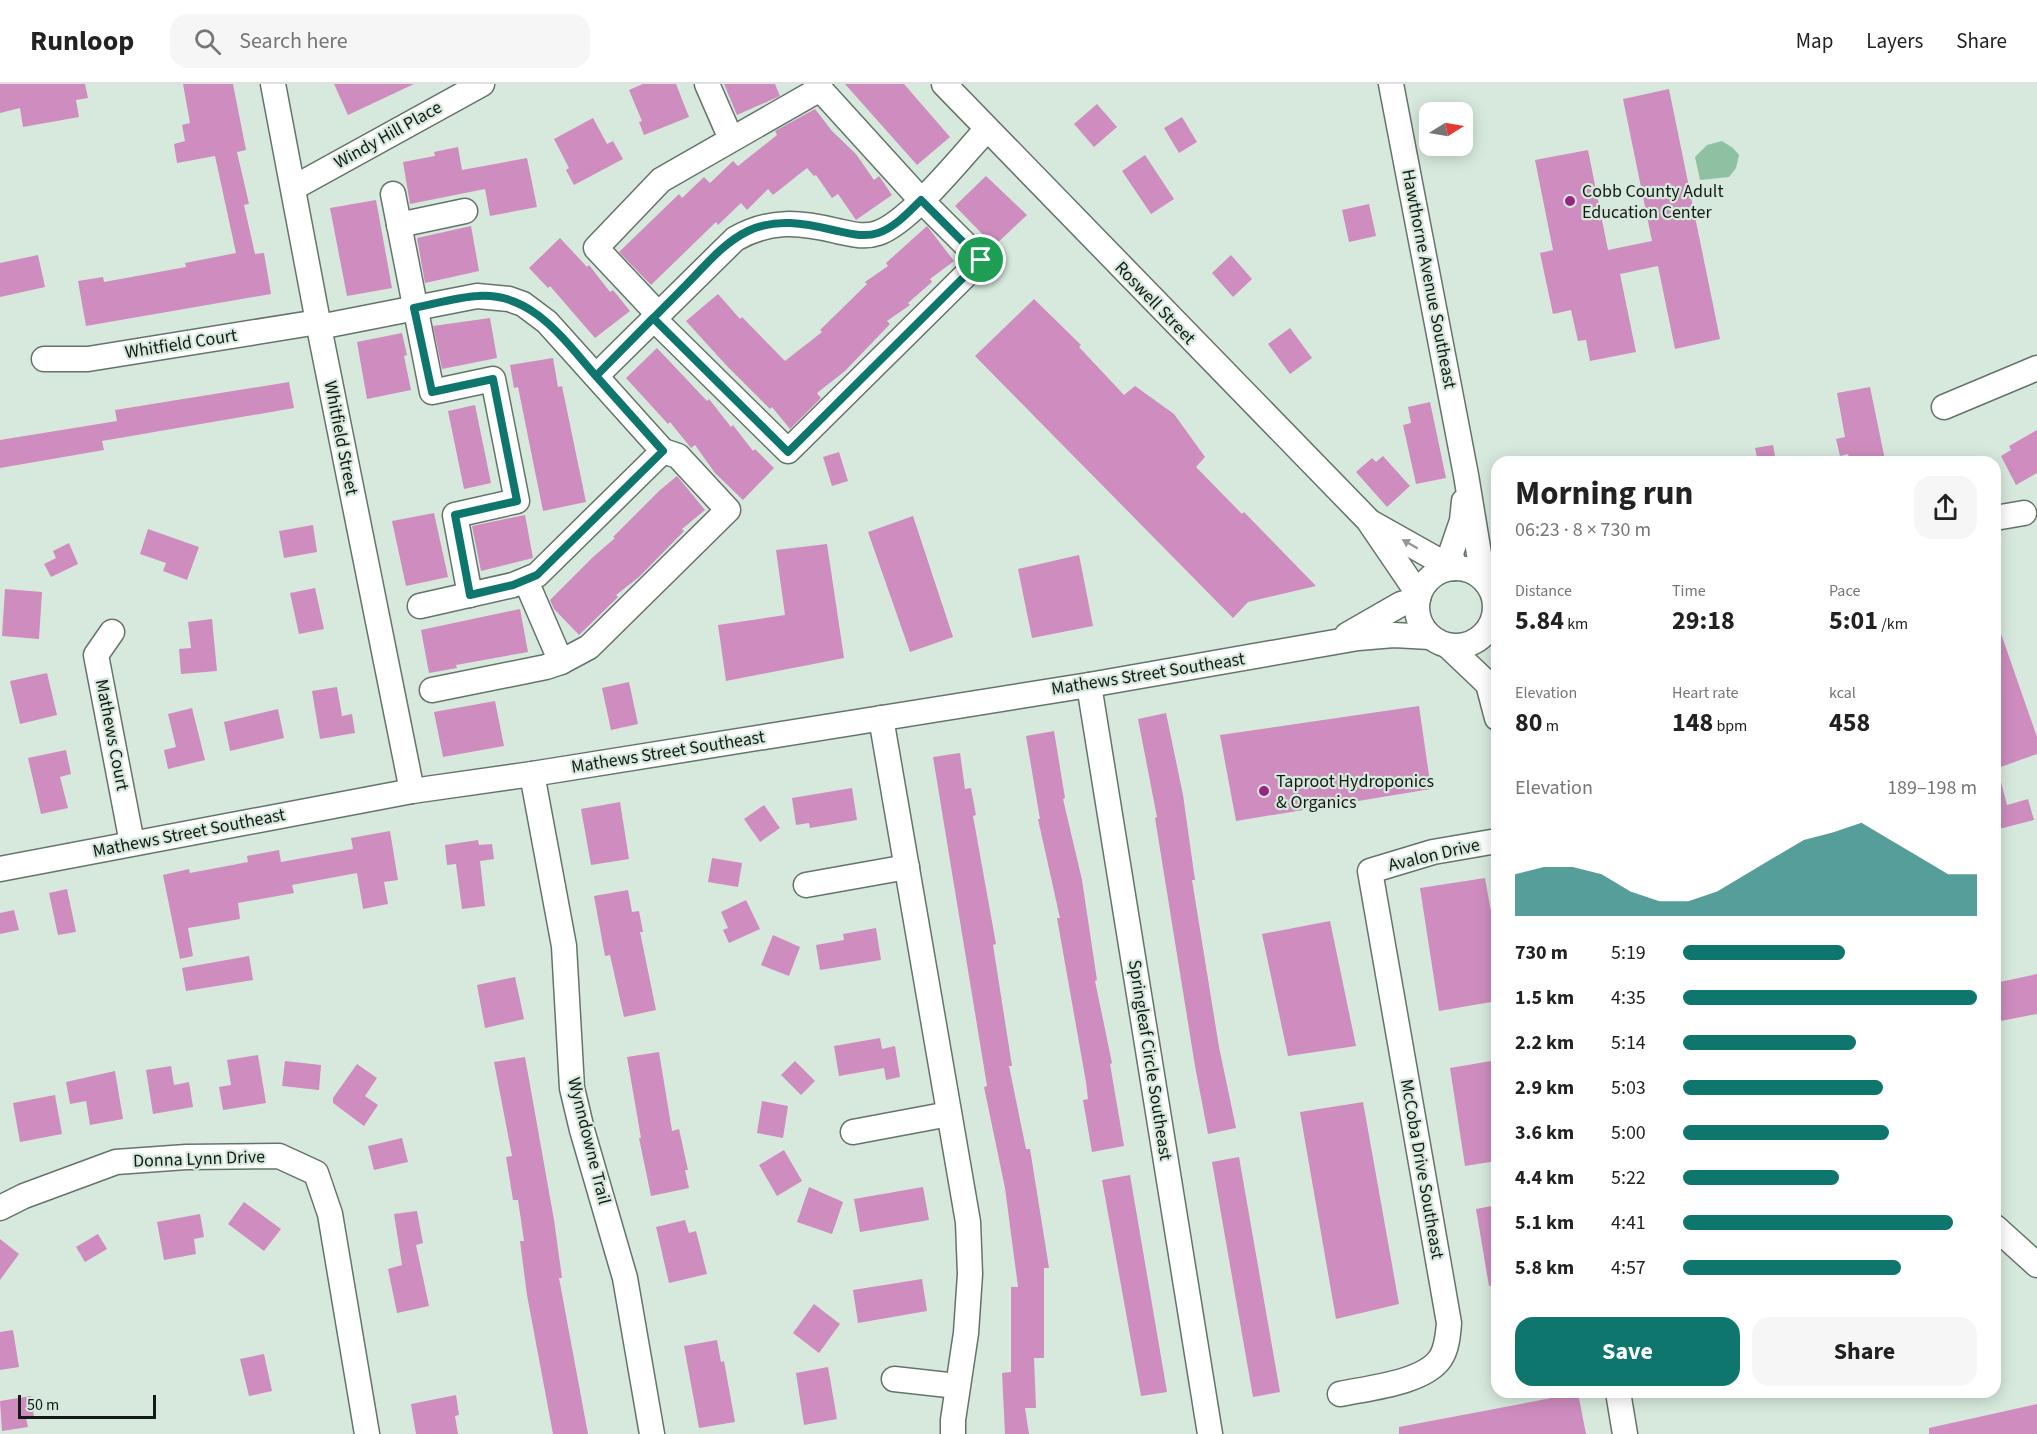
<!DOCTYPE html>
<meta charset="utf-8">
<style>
body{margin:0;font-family:"Source Sans 3",sans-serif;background:#f6f6f6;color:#222;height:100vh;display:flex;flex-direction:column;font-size:22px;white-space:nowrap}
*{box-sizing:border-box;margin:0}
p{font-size:20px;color:#767676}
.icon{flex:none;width:33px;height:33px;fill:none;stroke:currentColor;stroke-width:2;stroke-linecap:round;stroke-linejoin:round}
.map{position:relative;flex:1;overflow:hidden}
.drawer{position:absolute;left:1491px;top:372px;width:510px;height:942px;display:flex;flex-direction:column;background:#fff;border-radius:18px;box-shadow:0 3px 15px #0003}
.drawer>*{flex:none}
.needle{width:39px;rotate:79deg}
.tools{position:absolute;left:1419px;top:18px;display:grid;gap:12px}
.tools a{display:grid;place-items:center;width:54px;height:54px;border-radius:12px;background:#fff;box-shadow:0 3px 15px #0003;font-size:30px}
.scale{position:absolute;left:18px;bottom:15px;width:138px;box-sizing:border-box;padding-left:6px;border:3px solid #141b16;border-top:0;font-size:16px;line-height:21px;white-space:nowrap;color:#141b16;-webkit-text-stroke:4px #d7e9dd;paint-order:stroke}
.pin{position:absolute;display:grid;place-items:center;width:51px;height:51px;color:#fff;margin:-26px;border:3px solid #fff;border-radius:50%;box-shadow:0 2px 6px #0007}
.round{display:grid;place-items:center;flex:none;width:63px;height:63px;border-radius:18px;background:#f6f6f6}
.overview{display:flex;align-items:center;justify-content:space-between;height:102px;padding:0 24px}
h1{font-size:33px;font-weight:700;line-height:45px}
.stats{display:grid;grid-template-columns:repeat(3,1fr);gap:9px;height:102px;padding:6px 24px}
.stats div{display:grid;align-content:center}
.stats b{font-size:26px;font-weight:700}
.stats small{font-size:16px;font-weight:400}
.stats p{font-size:16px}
.chart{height:168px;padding:12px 24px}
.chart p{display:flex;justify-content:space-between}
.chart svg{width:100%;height:108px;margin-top:6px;fill:#0f766e;opacity:.7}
.cta{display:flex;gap:12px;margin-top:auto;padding:12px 24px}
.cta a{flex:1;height:69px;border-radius:18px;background:#0f766e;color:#fff;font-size:24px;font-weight:700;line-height:69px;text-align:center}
.cta a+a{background:#f6f6f6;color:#222}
ul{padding:0 24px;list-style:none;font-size:20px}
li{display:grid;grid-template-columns:96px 72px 1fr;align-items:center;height:45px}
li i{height:15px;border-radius:8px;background:#0f766e}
header{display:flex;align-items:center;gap:36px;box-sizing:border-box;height:84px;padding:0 30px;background:#fff;border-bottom:2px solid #e0e0e0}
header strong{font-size:28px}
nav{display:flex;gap:33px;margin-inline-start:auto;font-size:21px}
.search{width:420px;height:54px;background:#f6f6f6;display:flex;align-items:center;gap:15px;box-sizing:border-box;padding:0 21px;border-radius:18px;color:#767676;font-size:22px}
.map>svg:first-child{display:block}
.green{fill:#8ec1a1}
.building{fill:#ce8dbe}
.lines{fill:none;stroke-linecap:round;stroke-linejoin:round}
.minor-casing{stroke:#64746a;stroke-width:27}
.minor{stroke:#fff;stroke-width:24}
.oneway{fill:#959896}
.route-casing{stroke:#fff;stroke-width:12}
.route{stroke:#0f766e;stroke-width:8}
.poi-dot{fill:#972583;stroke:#d7e9dd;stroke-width:2}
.labels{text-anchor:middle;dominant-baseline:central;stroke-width:4.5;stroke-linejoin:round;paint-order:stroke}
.street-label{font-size:18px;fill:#141b16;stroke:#d7e9dd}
.poi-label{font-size:18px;fill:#141b16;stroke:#d7e9dd;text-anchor:start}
</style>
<header>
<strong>Runloop</strong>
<div class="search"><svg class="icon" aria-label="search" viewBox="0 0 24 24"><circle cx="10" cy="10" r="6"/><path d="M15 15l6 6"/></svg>Search here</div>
<nav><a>Map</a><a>Layers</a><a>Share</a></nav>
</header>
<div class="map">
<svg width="2037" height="1350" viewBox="0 0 2037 1350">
<rect width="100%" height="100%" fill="#d7e9dd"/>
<path class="green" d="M1722,57L1733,64L1739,71L1736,84L1729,93L1700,96L1695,73L1707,61Z"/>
<g class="building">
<path d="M0,0H85L88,14L76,16L79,33L23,43L20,24L0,29Z"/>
<path d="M183,0H233L246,66L237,68L249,120L244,121L255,170L264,169L271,210L86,242L78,197L103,193L104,198L186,183L185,179L236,169L215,72L177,79L174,60L185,57L182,41L190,39Z"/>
<path d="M334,0H414L348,31Z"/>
<path d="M643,0H676L689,33L644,51L639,38L642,37L629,6Z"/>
<path d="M724,0H775L780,12L737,31Z"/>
<path d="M845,0H904L950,53L917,81Z"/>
<path d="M1669,5L1720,255L1675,265L1658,182L1620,190L1636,268L1590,277L1586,256L1578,257L1571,226L1553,230L1540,169L1553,166L1535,76L1588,66L1608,166L1652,157L1623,15Z"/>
<path d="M1097,20L1117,43L1094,63L1074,40Z"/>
<path d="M815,25L832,47L856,70L874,96L879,92L892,111L856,136L838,110L832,114L816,91L814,92L807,84L773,111L768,105L747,126L741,119L718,141L716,138L651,201L619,168L679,110L682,114L704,93L710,99L733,77L738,82L777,51L775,47Z"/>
<path d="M1182,33L1197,58L1179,69L1164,44Z"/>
<path d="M593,34L607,60L613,57L623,75L574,101L566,86L569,84L554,55Z"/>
<path d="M458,63L462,86L527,74L537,123L490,132L485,105L410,120L403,78L435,72L434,68Z"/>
<path d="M1145,71L1174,115L1151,130L1122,87Z"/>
<path d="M986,92L1027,131L994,162L955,122Z"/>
<path d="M376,116L392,204L347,212L330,124Z"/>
<path d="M1369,120L1376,152L1349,158L1342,126Z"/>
<path d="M471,142L479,187L425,199L417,154Z"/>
<path d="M927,142L954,177L930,195L932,198L908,219L910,221L887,237L890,240L845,287L817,309L821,314L790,345L772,323L770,325L726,281L686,237L718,210L740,235L742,233L785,277L822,248L820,246L867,200L865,198L888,182L886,179Z"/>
<path d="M560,154L587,183L589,181L610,208L613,206L630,227L595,254L550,202L548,204L529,184Z"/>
<path d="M38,171L45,203L0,213V179Z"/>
<path d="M1231,171L1252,195L1233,213L1212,189Z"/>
<path d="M1034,215L1081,261L1079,263L1124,311L1135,302L1174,330L1205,373L1196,383L1242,430L1244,428L1316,502L1248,518L1233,534L975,272Z"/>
<path d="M490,234L497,274L442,285L433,242Z"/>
<path d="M1290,244L1312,274L1290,290L1268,260Z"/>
<path d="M402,249L407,271L404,272L411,306L367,315L357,258Z"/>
<path d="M657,264L707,317L709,315L731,343L733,341L753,367L755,365L774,384L743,416L715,389L695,361L691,364L670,338L668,340L626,294Z"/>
<path d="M553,274L558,303L562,302L586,418L543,427L518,303L514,304L510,281Z"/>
<path d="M289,298L294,324L102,357L104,366L0,384V356L117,337L115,326Z"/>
<path d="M1870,303L1885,376L1850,378L1848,370L1840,372L1836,355L1845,353L1837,309Z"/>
<path d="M1430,318L1446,394L1416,400L1403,341L1411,339L1408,323Z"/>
<path d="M475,321L491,399L464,405L448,327Z"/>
<path d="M2037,346V389L2016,401L2001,372L2011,366L2009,362Z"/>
<path d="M1773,361L1776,378H1758L1755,364Z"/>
<path d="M839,368L848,397L832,402L823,373Z"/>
<path d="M1383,372L1410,402L1387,423L1356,388L1372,374L1376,378Z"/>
<path d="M677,392L705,426L682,445L684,447L639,493L616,511L618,513L579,551L554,525L550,516L593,473L615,454L613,453L660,406Z"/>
<path d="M434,429L448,493L406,502L392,437Z"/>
<path d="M525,431L533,474L481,487L472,442Z"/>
<path d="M913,432L953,553L910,568L868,448Z"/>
<path d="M313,441L317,468L284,474L279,447Z"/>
<path d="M148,445L199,463L187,496L163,487L166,479L140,470Z"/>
<path d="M69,459L78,480L51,493L44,480L56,474L53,467Z"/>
<path d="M827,460L844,574L726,597L718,541L785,531L776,466Z"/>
<path d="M1079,471L1093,542L1032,554L1018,485Z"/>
<path d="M315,504L324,545L299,550L290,509Z"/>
<path d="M5,505L42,508L39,555L2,552Z"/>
<path d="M520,525L528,568L456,581L457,584L429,589L421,546Z"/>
<path d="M212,535L217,587L181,590L179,565L191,564L188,538Z"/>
<path d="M1997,538L2037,653V670L1995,685V539Z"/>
<path d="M47,589L57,631L20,640L10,597Z"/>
<path d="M629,598L638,640L611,646L602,604Z"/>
<path d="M337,603L342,632L352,630L355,649L320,655L312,607Z"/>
<path d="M495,617L504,662L443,673L434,628Z"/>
<path d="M1419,622L1431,705L1236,737L1220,651Z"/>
<path d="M192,624L205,676L168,685L164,666L176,663L168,630Z"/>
<path d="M278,625L284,654L230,667L224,638Z"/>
<path d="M1166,629L1183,711L1195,796H1192L1219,963L1236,1044L1208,1050L1195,982L1155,734L1157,733L1138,635Z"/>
<path d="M1054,647L1065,714L1063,715L1082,796L1097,896L1095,897L1112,979L1110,980L1124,1062L1092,1068L1083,1016L1088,1015L1086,998L1057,834H1060L1038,735H1040L1026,652Z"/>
<path d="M66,666L71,690L60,693L68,724L41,730L28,674Z"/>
<path d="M960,669L965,705L971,704L976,731L973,732L996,860L993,861L1012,982H1009L1026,1065H1030L1049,1184H1044V1274H1034L1036,1324H1025L1029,1350H1005L1002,1289L1011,1288V1203H1018L1005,1104L984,1003L987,1002L933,673Z"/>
<path d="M2000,694L2007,721L2028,715L2034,736L1995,746V695Z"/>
<path d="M852,704L857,736L810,744L809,739L796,741L792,714Z"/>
<path d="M620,718L629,775L591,781L581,725Z"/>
<path d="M764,721L780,744L760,758L744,735Z"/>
<path d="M390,747L398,796L384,798L388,820L363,825L357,789L292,801L294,809L238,819L240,835L188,844L193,872L180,875L163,791L189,785L190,789L248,778L247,772L279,766L281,778L353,765L351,754Z"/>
<path d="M478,756L479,761L492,760L494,775L480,777L485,822L462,825L456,780L447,781L445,761Z"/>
<path d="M712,774L742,779L738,803L708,798Z"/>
<path d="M1485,794L1497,862V917L1439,927L1420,804Z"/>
<path d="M67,805L76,848L58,851L49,809Z"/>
<path d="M628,806L632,828L639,827L643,848H640L656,926L624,933L610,871L605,872L594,812Z"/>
<path d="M746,816L760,845L729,859L723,846L728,844L721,828Z"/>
<path d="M14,826L19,846L0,850V829Z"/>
<path d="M1330,837L1356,962L1288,972L1262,850Z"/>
<path d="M876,844L881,876L820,886L816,861L844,856L843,850Z"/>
<path d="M773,851L800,863L789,892L761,881Z"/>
<path d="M249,872L253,896L186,907L182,884Z"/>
<path d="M2037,890V930L1995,938V899Z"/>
<path d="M515,893L524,935L485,944L477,901Z"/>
<path d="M880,954L882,965L895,962L900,993L886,996L884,984L839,992L834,962Z"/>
<path d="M659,968L672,1047L679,1045L688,1086H685L689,1104L651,1112L639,1054H641L627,973Z"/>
<path d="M258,971L266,1019L223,1026L219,1003L231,1001L227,976Z"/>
<path d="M525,973L554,1136L562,1194H559L588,1350H553L527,1211L520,1157H524L518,1116H513L506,1073L512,1072L494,978Z"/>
<path d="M1497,976V1077L1465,1082L1450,984Z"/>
<path d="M285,977L321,981L319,1006L282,1002Z"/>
<path d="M795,977L815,997L801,1011L781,991Z"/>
<path d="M357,980L377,994L365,1012L378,1021L364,1042L333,1019V1014Z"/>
<path d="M171,982L174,1001L189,998L193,1023L153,1030L146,986Z"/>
<path d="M115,987L123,1035L90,1041L86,1017L70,1020L66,998Z"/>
<path d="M55,1011L62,1050L20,1058L13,1019Z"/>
<path d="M762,1017L788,1022L783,1054L757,1049Z"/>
<path d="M1363,1018L1399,1220L1336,1235L1300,1028Z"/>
<path d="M402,1054L408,1078L374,1086L368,1062Z"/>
<path d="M784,1066L802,1097L777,1112L759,1081Z"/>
<path d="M1239,1073L1280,1308L1253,1313L1212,1078Z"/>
<path d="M1130,1091L1167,1308L1141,1312L1102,1096Z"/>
<path d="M809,1103L843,1118L832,1150L797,1138Z"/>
<path d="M923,1103L929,1136L860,1148L854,1115Z"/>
<path d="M244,1118L281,1145L264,1167L228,1140Z"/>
<path d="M1497,1121V1201L1489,1202L1476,1125Z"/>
<path d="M417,1127L423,1159L416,1161L429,1222L397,1229L388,1185L402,1181L394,1130Z"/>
<path d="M200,1130L204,1153L194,1155L196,1170L164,1176L157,1138Z"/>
<path d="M685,1136L689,1149L696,1147L707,1190L669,1199L656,1143Z"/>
<path d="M98,1150L107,1165L85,1178L76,1163Z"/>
<path d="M0,1155L19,1170L0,1196Z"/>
<path d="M922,1195L927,1227L858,1239L853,1206Z"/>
<path d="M814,1220L840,1240L819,1269L793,1249Z"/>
<path d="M13,1246L19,1283L0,1286V1248Z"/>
<path d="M717,1256L721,1278L724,1277L735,1338L699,1344L684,1262Z"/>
<path d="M264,1270L272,1307L249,1312L240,1275Z"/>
<path d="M828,1283L837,1335L804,1341L796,1289Z"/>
<path d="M1578,1309L1586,1350H1399V1343Z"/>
<path d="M456,1311L459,1331L455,1332L458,1350H416L411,1320Z"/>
<path d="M31,1312L34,1333L26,1334L28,1343L2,1347L0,1317Z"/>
<path d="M2037,1320V1350H1929V1344Z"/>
</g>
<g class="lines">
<defs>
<g id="minor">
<path d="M273,0L319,243L412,707"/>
<path d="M707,0L731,55"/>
<path d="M944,0L1368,436L1419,511"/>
<path d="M1391,0L1466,391L1483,494"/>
<path d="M295,103L482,0"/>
<path d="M393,110L432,308L493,295L517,417L455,431L470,511"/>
<path d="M399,141L465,127"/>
<path d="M653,234L788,367L981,176L921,116L820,5L661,96L596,164L658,230"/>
<path d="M319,243L477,212L509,215L523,220L547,238L663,367L537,491L513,501L420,522"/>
<path d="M44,275H88L318,238"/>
<path d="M596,292L735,155C770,135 800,138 837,147C851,150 864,154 878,149C910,138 963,71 987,45"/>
<path d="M1944,323L2037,284"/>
<path d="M1995,434L2024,429"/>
<path d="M1372,439L1452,484"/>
<circle cx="1456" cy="523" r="39"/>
<path d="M1454,484L1451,469L1462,437L1464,417"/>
<path d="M526,497L561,578"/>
<path d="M112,548L96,571L132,759"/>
<path d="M1347,551L1401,520L1418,515"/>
<path d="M1448,562L1488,600L1497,604"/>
<path d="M1488,600L1497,634"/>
<path d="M1089,601L1210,1350"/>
<path d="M432,606L546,583L561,578L589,563L728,426L678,372L663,367"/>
<path d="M881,634L968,1138L970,1190L966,1249L953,1336V1350"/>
<path d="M532,690L564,862L572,1004L582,1046L625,1194L652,1350"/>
<path d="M0,785L412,707L532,690L1089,601L1358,554L1394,551L1430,553"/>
<path d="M806,801L907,783"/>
<path d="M853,1048L949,1030"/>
<path d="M0,1124L24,1112L116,1078L186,1073L279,1072L316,1089L330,1130L367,1350"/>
<path d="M1995,1143L2037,1181"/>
<path d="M894,1295L957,1302"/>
<path d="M1618,1308L1625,1350"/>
<path d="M1340,1310C1368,1304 1423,1299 1440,1275C1447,1265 1448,1251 1449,1239L1370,787L1433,768L1497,757"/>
</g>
</defs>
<use href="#minor" class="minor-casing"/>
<use href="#minor" class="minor"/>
</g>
<defs><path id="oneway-solid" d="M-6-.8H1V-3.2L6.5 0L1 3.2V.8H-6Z" transform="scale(1.5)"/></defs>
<use class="oneway" href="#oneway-solid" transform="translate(1410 460) rotate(-150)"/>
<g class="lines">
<defs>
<path id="route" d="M981,176L921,116C909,128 894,144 878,149C863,154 848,149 833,146C804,139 776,134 748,147C723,159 705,182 686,201C656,231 626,262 596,292C564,256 532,208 478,212C457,213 435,220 414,224L432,308L493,295L517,417L455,431L470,511L513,501L537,491L663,367L596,292L653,234L788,368L981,176"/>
</defs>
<use href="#route" class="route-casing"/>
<use href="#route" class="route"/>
</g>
<g class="poi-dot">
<circle cx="1570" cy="117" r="6"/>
<circle cx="1264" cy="707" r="6"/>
</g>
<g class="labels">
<g class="street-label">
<text transform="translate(388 51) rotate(-29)">Windy Hill Place</text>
<text transform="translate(1429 195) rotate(79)">Hawthorne Avenue Southeast</text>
<text transform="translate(1155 219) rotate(46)">Roswell Street</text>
<text transform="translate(181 260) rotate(-9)">Whitfield Court</text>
<text transform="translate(341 354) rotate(79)">Whitfield Street</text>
<text transform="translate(1148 590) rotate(-9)">Mathews Street Southeast</text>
<text transform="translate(112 651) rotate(79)">Mathews Court</text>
<text transform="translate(668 668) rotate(-9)">Mathews Street Southeast</text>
<text transform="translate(189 749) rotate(-11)">Mathews Street Southeast</text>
<text transform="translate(1434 771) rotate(-13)">Avalon Drive</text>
<text transform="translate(1150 976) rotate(81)">Springleaf Circle Southeast</text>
<text transform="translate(589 1057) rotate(76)">Wynndowne Trail</text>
<text transform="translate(199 1075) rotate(-2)">Donna Lynn Drive</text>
<text transform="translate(1422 1085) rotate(80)">McCoba Drive Southeast</text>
</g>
<g class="poi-label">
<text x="1582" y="107">Cobb County Adult<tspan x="1582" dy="21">Education Center</tspan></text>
<text x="1276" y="697">Taproot Hydroponics<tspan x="1276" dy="21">&amp; Organics</tspan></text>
</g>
</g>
</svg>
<div class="tools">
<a><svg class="needle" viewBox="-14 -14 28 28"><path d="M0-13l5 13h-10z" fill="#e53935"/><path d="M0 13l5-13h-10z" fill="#767676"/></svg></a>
</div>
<div class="scale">50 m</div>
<div class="pin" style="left:981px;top:176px;background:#1e9e55"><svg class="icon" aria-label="arrive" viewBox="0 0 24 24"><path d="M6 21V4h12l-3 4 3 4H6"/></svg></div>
<section class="drawer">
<div class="overview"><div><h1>Morning run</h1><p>06:23 · 8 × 730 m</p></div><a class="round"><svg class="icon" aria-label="share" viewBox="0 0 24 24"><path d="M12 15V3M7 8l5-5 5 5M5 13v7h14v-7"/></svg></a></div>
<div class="stats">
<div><p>Distance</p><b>5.84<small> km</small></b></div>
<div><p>Time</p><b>29:18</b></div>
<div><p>Pace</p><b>5:01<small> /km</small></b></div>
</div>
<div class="stats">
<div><p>Elevation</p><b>80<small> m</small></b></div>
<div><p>Heart rate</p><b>148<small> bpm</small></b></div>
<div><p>kcal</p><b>458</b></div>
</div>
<div class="chart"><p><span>Elevation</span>189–198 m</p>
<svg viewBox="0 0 160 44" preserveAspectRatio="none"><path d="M0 44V27L10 24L20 24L30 27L40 34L50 38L60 38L70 34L80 27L90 20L100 13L110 10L120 6L130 13L140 20L150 27L160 27V44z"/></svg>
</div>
<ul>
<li><b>730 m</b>5:19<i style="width:55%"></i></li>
<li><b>1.5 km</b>4:35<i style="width:100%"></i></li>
<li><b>2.2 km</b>5:14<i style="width:59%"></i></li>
<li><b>2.9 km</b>5:03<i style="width:68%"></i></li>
<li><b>3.6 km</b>5:00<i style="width:70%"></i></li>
<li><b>4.4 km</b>5:22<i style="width:53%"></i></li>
<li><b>5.1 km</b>4:41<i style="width:92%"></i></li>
<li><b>5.8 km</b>4:57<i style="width:74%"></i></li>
</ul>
<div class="cta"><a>Save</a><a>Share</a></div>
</section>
</div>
